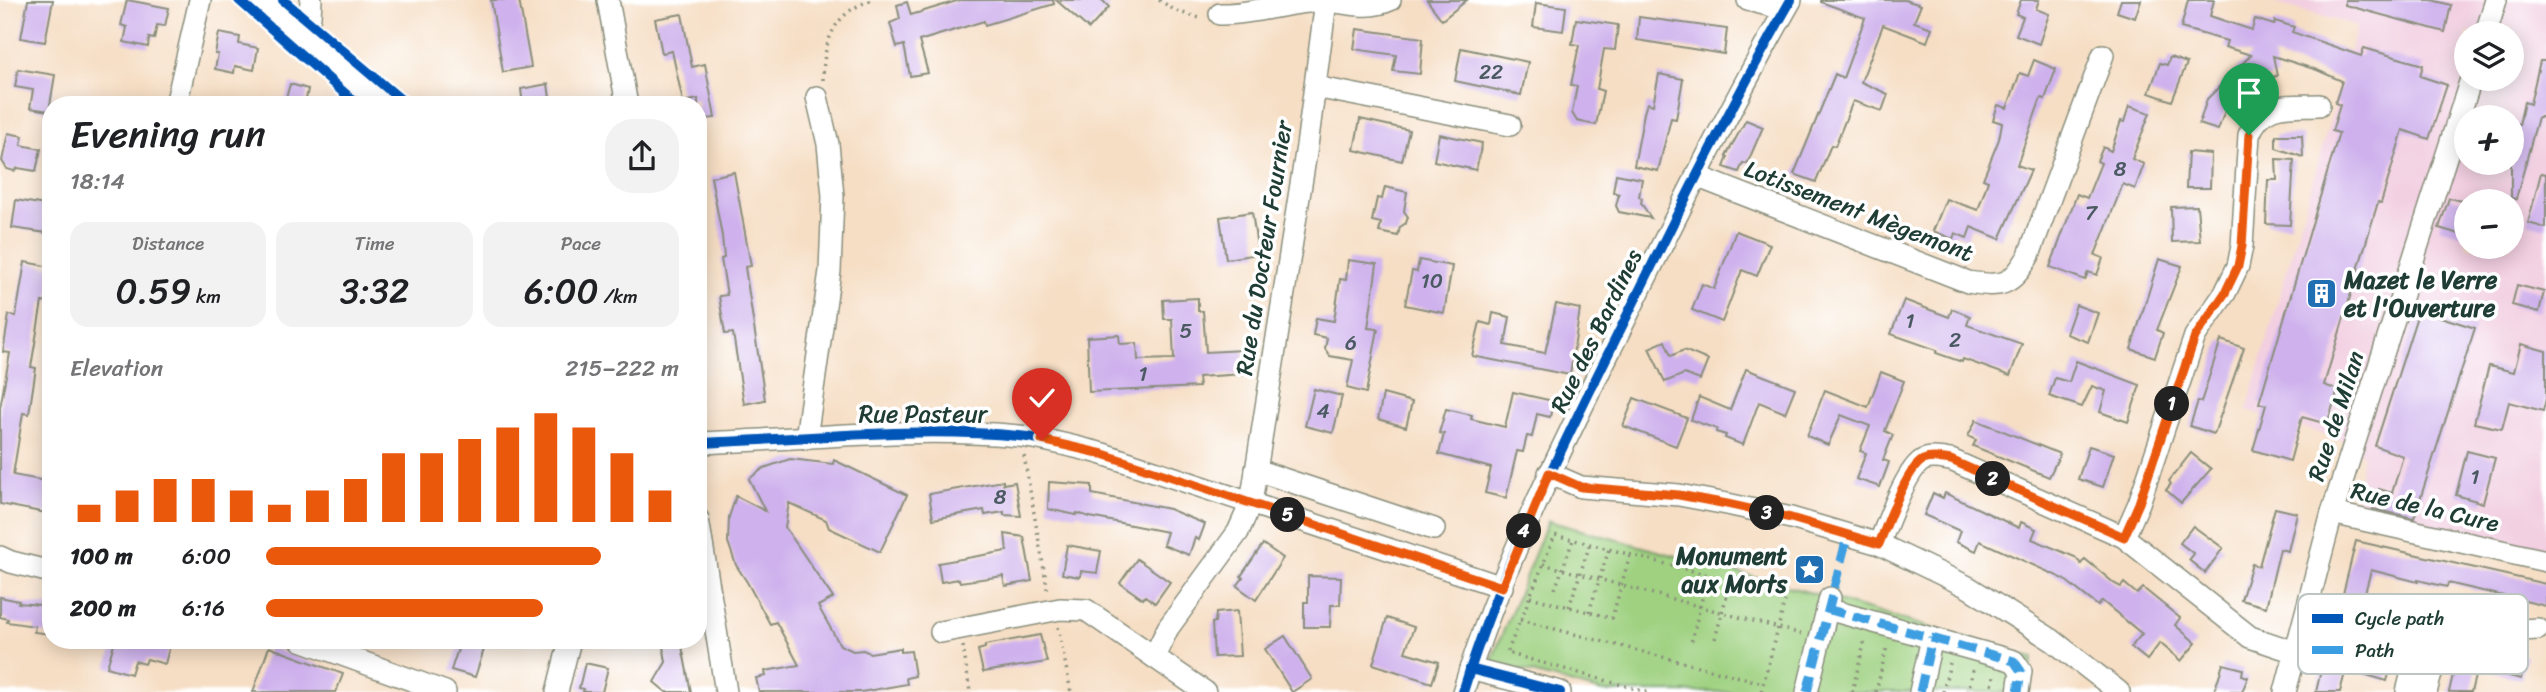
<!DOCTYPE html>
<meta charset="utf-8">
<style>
body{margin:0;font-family:Sriracha,sans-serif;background:#f2f2f2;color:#202124;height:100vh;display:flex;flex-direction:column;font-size:26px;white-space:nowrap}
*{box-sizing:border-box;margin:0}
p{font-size:23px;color:#757577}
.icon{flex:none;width:38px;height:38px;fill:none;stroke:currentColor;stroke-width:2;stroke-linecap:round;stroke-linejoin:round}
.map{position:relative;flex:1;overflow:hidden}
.side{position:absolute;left:42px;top:96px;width:665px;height:553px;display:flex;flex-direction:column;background:#fff;border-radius:28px;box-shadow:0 4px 18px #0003}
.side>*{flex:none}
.fabs{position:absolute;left:2454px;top:21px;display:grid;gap:14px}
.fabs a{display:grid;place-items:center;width:70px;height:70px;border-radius:50%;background:#fff;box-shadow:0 4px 18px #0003;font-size:35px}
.pin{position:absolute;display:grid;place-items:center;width:60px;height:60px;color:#fff;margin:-72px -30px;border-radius:50% 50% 50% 0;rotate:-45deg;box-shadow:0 0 7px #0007}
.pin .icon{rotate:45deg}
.km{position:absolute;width:35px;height:35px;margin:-18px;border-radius:50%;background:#222;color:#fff;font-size:19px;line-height:35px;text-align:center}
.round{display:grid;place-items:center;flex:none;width:74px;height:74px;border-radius:28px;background:#f2f2f2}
.headline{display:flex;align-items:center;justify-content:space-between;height:119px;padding:0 28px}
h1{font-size:38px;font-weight:600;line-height:52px}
.figures{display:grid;grid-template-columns:repeat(3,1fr);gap:10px;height:119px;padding:7px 28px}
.figures div{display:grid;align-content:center;border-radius:18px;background:#f2f2f2;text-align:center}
.figures b{font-size:35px;font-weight:600}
.figures small{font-size:19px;font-weight:400}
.figures p{font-size:19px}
.chart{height:196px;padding:14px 28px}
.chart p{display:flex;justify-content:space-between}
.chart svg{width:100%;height:126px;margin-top:7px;stroke:#ea580c;stroke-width:6}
ul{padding:0 28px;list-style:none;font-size:23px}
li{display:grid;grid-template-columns:112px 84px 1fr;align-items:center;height:52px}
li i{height:18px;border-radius:9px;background:#ea580c}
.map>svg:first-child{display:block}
.built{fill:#f2cfe1;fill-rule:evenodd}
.green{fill:#9fd181;stroke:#5f875a;stroke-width:2}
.building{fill:#cfb2ed}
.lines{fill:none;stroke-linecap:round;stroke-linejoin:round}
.street-casing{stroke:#8a8e7c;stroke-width:24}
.path{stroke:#8a8e7c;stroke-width:3.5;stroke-dasharray:2 5;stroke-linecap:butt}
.street{stroke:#fff;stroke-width:21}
.quiet{stroke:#3c9ee2;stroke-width:9;stroke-dasharray:18 9;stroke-linecap:butt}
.cycleway-casing{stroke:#fff;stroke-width:15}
.cycleway{stroke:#0057b8;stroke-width:10}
.route-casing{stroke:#fff;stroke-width:14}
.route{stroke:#ea580c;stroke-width:9}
.labels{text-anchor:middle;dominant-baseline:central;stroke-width:7;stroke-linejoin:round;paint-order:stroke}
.number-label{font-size:21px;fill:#4b5a62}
.street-label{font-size:24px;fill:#1f3d34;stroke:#fff}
.poi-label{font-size:24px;font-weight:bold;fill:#1f3d34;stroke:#fff;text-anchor:start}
.key{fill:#fff;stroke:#bcc5c2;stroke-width:2}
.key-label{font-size:19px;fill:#1f3d34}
</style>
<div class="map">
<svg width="2546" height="692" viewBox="0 0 2546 692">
<rect width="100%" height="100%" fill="#fff"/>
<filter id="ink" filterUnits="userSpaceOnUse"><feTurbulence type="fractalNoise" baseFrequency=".0143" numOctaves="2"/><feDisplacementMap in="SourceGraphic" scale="14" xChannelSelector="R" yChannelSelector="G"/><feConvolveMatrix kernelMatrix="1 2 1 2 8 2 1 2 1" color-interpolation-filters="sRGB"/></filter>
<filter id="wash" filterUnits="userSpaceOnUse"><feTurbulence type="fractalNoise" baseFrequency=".00686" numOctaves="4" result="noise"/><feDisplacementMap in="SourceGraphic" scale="28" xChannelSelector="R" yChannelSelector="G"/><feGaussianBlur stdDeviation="1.57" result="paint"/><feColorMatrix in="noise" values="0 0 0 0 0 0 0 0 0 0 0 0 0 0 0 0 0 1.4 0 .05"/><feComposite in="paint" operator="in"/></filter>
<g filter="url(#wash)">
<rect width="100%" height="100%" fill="#f6dec4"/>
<path class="built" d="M2263,0H2546V556L2369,516L2356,503L2363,455L2342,440L2247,410L2357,26ZM2466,33H2511V79H2466ZM2466,117H2511V163H2466ZM2466,201H2511V247H2466Z"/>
<path class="green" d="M1548,521L1801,590L2033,658L2025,692H1603L1491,662Z"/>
<g id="blocks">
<g class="building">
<path d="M28,0H53L45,42L21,38Z"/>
<path d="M127,0L169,8L165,26L157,25L154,39L149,38L148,47L124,42L127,27L121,25Z"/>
<path d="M491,0H519L531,67L503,72Z"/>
<path d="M960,0H1053L1054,4L985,25L984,21L919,41L928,73L910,76L904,45L897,47L890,23L900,19L897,5L907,2L911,15Z"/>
<path d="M1056,0H1102L1109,7L1089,29Z"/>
<path d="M1427,0H1467L1442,20Z"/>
<path d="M1821,0H1905L1921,5L1914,22L1932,28L1927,42L1883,25L1861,82L1888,94L1882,111L1853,101L1835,146L1831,145L1816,182L1794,174L1835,74L1843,78L1865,18L1821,2Z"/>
<path d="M2021,0H2039L2036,9L2049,14L2039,44L2016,35L2023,17L2016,14Z"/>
<path d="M2121,0H2141L2135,18L2117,12Z"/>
<path d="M2188,0H2214L2210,16L2252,30L2255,19L2274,25L2275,21L2294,27L2292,32L2361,56L2364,48L2423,65L2420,76L2447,85L2429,139L2403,130L2381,203L2378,202L2324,385L2338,390L2327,424L2302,417L2290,461L2253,450L2266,405L2259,403L2339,133L2332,131L2340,105L2335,103L2342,81L2317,70L2273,56L2277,76L2252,82L2227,105L2218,130L2199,124L2207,99L2251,55L2225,47L2227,41L2181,28Z"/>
<path d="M2345,0H2432L2451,5L2445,32L2345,5Z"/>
<path d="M1536,3L1566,7L1563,31L1533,27Z"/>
<path d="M682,14L692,67L705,64L715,118L698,120V99L683,102L672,51L662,53L655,19Z"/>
<path d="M1639,17L1727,29L1724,54L1637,40Z"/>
<path d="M1576,19L1618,25L1615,50L1604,49L1597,89L1603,91L1596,125L1577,121L1572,113L1577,86L1571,85L1579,45L1572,44Z"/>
<path d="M1357,29L1423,38L1420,74L1393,71L1396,55L1354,49Z"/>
<path d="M219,33L240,37L239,44L258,48L254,70L235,66L234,73L215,69L218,54H215Z"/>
<path d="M1461,48L1528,62L1521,95L1455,81Z"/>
<path d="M2170,57L2187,63L2172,101L2149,93L2160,63L2167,65Z"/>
<path d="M2034,60L2056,69L2045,99L2041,98L2017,165L2031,170L2000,239L1971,227L1967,238L1955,233L1953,239L1933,231L1946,199L1978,210L1988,181L1983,179L1999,139L2002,123L1993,120L1998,105L2007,108L2020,73L2028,76Z"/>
<path d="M2540,61H2546V117H2538L2516,199L2511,198V123L2519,125L2524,102L2530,104Z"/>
<path d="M18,69L55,75L49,111L30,108L33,90L15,87Z"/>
<path d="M1659,74L1683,79L1676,119L1671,118L1658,171L1634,166L1644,113L1647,103L1653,105Z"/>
<path d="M290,84L308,89L305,105H284Z"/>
<path d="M548,84L551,105H523L521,89Z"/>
<path d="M2129,106L2150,113L2132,159L2144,164L2135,189L2123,184L2095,255L2103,258L2097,275L2088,272L2085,280L2050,267L2077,194L2087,198L2101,163L2097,161L2103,147L2111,151L2121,121L2124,122Z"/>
<path d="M1360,119L1409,130L1402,161L1354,150Z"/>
<path d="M1746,120L1763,127L1747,164L1743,163L1739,172L1724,167L1728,157L1726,156Z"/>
<path d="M8,133L23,136L21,145L41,149L36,171L18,168L14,171L7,169L2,161Z"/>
<path d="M1439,134L1482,143L1476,170L1434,161Z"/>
<path d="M2276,135H2302L2303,157L2276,148Z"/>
<path d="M2188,152L2211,154L2210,188H2186Z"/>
<path d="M2276,159L2294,160L2290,225L2266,224L2268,180H2277Z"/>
<path d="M734,172L751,266L745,267L765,400L744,404L733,333L725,334L719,296L727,295L721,259L724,258L722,236L711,177Z"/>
<path d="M2541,173L2546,174V228L2528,223Z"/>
<path d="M1616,174L1642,179L1639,197L1642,198L1641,203L1651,218L1619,212L1616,206L1619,194L1613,192Z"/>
<path d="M1385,187L1407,192L1404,211L1408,217L1406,223L1400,227L1398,236L1379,232L1381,223L1372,221L1377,198L1382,199Z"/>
<path d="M2449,198L2466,202V236L2439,228Z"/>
<path d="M16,200L51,206L47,233L12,228Z"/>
<path d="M2197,206L2200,241L2172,242L2171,207Z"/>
<path d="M1252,212L1258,254L1226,259L1220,217Z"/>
<path d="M1736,231L1770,244L1757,276L1742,270L1722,322L1692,310L1702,284L1714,289Z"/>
<path d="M2159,259L2182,266L2157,330L2163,333L2155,357L2131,349Z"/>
<path d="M1348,260L1377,264L1368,328L1378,329L1366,393L1347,388L1353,360L1330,356L1325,349L1327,338L1313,335L1316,318L1334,321L1340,279L1346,280Z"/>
<path d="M1419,260L1452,266L1444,313L1405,305L1412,271L1417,272Z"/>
<path d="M25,262L51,267V285L48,303L42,302L31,367L36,368L29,414L23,413L13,475L51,482V514L0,504V408L10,353L3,352L9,315L16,316Z"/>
<path d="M2517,285L2544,292L2539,312L2512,305Z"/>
<path d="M1198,298V311H1203L1206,352L1243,350L1244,374L1198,377L1199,387L1089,392L1087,337L1119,335L1120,344L1137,343L1138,360L1174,359L1172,319H1164L1163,300Z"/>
<path d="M1904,300L1949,317L1952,309L1970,316L1967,325L2022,344L2010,376L1963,359L1962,362L1936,353L1937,350L1891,334Z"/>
<path d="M1556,304L1580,309L1570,375L1472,356L1480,322L1491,325L1493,313L1510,317L1505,345L1545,353Z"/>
<path d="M2076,305L2098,313L2088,342L2066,334Z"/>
<path d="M2419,310L2475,328L2414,518L2373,509L2379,489L2392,493L2403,456L2375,446Z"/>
<path d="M2221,340L2244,348L2214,434L2190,426L2198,401L2201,402Z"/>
<path d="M1665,341L1671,356L1684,350L1708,360L1700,380L1684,374L1665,382L1649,348Z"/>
<path d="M2521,344L2546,351V399L2543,411L2509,402L2502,429L2474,423L2489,366L2514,372Z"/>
<path d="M2076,361L2140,385L2128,422L2100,412L2106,391L2092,386L2082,407L2049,396L2055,378L2069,382Z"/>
<path d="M1746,369L1795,388L1785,413L1759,402L1743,445L1725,438L1726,435L1716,432L1717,429L1691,420L1699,397L1730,410Z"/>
<path d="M1881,372L1904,381L1885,431L1893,435L1883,460L1889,462L1880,487L1856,479L1866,453L1860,451L1870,426L1841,415L1828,445L1807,436L1825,390L1868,407Z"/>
<path d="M1314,389L1342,396L1333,433L1305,426Z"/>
<path d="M1513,392L1553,401L1550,417L1537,414L1532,437L1527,436L1523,452L1517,451L1506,498L1485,493L1491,468L1439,454L1444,434L1439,433L1446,409L1472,415L1471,419L1505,427Z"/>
<path d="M1383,394L1412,402L1406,427L1378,419Z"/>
<path d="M1634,398L1687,418L1676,446L1623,426Z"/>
<path d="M1976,420L2060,454L2049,477L1973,446L1976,440L1968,436Z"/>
<path d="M2089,446L2114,454L2103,487L2078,479Z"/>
<path d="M2467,451L2495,458L2483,503L2456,495Z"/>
<path d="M2191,453L2211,469L2181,503L2166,490L2171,484L2169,481Z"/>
<path d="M790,459L833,464L834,460L907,495L880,552L829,528L826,520L789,503L785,527L833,598L818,606L840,645L853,651L863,650L870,653L901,648V652L911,651L915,676L906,678L907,684L861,692H759L756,678L766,676L765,671L799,665L776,622L770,624L747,582L736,565L728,542L729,517L736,496L765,511L749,479L764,468Z"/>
<path d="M1003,481V484L1015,482L1021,516L1004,515V512L985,515L984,510L933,519L929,494Z"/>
<path d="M1049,482L1092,485V494L1169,509L1205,524L1199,540L1195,538L1189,555L1163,545L1167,532L1090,517L1077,513L1076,515L1048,509Z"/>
<path d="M1933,493L1943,498L1945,493L2019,528L2021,522L2036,529L2032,539L2075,557L2081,564L2085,559L2115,584L2121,587L2124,583L2137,594L2143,588L2180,618L2175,625L2196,643L2181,661L2160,643L2147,660L2131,647L2142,634L2102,601L2098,606L2064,579L1980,541L1976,551L1956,542L1960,531L1924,515Z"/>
<path d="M2275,508L2297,513L2288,551L2280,549L2266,607L2241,600L2252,564L2259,566Z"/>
<path d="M2193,526L2223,548L2205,573L2189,560L2194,554L2180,543Z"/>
<path d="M1005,534L1024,537L1032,581L1005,586L1003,576L960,582L959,579L941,582L938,563L1007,551Z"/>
<path d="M2356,541L2546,584V606L2448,583L2447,587L2418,580V582L2371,570L2359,616L2402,628L2387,681L2346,669L2340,692H2316L2335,609L2339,610Z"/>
<path d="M1263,544L1283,558L1256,600L1237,586L1243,578L1241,576Z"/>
<path d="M1067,545L1101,551L1097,573L1081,571L1080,577L1062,574Z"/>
<path d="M1137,559L1170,582L1155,603L1145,596L1143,599L1120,583Z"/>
<path d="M1308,576L1341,577L1340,605H1331L1330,627H1304V602H1308Z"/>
<path d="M0,597L19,601L18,603L51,606V634L34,632L35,626L7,622L8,619L0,617Z"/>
<path d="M1237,611L1240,656L1214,657L1212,623L1215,622L1216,613Z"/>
<path d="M1387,618L1414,627L1405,652L1439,662L1432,683L1373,664Z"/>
<path d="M1040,635L1047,662L983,672L978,650L985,648V645Z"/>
<path d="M1285,636L1312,679L1292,692L1265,649Z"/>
<path d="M115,640H171L165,664L147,659L145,664L135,661L131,674L107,667Z"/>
<path d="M461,640H487L475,677L451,670Z"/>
<path d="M2461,640L2526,656L2521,679L2477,668L2471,692H2449Z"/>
<path d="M681,641L691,692H666L654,682L666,662L663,644Z"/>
<path d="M269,647L343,674L336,692H253Z"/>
<path d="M585,663L608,668L602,692H583L584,689L579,688Z"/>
<path d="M2223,664L2243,669L2242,675L2248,677L2242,692H2214Z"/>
</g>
</g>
</g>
<g filter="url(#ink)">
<use href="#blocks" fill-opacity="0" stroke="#8a8e7c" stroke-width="2"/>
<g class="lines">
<defs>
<g id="street">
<path d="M260,0L382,105"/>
<path d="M608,0L627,105"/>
<path d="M1748,0L1785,9"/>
<path d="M1220,14C1255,15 1291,0 1327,1C1350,3 1368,10 1390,0"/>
<path d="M297,33L310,16L311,0"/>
<path d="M2486,33L2496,0"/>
<path d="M1315,87L1510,125"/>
<path d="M176,105L200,0"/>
<path d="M1696,176L1968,282C2002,287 2011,287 2029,255L2103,55"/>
<path d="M806,438L830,271L833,196L828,144L817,97"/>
<path d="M698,443C805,439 912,426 1019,436C1047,439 1075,447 1103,454L1502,587"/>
<path d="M1256,470L1434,529"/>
<path d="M1549,473L1581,487L1679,495L1727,504L1791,518L1879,544L1968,587L2052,640L2119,692"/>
<path d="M2332,513L2546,561"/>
<path d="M698,519L726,692"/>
<path d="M2124,537L2139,503L2195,336L2225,293L2238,266L2242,246L2249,135C2262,101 2287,106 2319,105"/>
<path d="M1879,544C1887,525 1906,469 1923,460C1932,456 1943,459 1951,460L2124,537L2250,637L2295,652"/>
<path d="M0,557L11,562L51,572"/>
<path d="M2410,606L2521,630L2538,629"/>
<path d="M1827,609L2014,661L2021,671L2018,692"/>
<path d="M941,632L1060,609L1086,610L1205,692"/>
<path d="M301,640L445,692"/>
<path d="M1154,657L1168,628L1238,532L1251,503L1307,146L1326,1"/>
<path d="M1470,669L1560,692"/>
<path d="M557,692L570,640"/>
<path d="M1463,692C1501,568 1560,451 1617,336C1673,223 1728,110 1791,0"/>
<path d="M1807,692L1830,598"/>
<path d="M1920,692L1932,638"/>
<path d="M2285,692L2332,513L2471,79"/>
<path d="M2407,692L2428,609"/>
<path d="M2426,692L2448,614"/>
</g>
</defs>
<use href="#street" class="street-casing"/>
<g class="path">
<path d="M1159,0L1176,11L1203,19"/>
<path d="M823,80C823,42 834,11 873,0"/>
<path d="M1024,456L1048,593"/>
<path d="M1543,564L1801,634"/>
<path d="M1555,589L1573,540"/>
<path d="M1530,597L1612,618L1630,555"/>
<path d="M1569,607L1590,544"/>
<path d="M1589,612L1609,549"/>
<path d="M1520,620L1763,683"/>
<path d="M1058,627L1071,692"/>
<path d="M1715,639L1730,583L1786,598L1761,692"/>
<path d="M963,646L970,692"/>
<path d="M1647,692L1507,653L1555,535L1708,575L1691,643"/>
<path d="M1852,692L1865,640"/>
<path d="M1876,692L1887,646"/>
<path d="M1943,692L1950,663"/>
<path d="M1968,692L1973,670"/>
<path d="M1991,692L1994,676"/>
</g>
<use href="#street" class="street"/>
<g class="quiet">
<path d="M1827,609L2014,661L2021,671L2018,692"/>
<path d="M1807,692L1848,534"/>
<path d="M1920,692L1932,638"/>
</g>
<defs>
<g id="cycleway">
<path d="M239,0L358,105"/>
<path d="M283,0L407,105"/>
<path d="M698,443C805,439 912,426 1019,436C1047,439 1075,447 1103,454L1502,587"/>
<path d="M1470,669L1560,692"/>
<path d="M1463,692C1501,568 1560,451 1617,336C1673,223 1728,110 1791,0"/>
</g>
</defs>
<use href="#cycleway" class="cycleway-casing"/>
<use href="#cycleway" class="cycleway"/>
</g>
</g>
<g class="lines" filter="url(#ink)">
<defs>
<path id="route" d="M1042,440L1103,454L1502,587L1549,473L1581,487L1679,495L1727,504L1791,518L1879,544C1887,525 1906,469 1923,460C1932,456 1943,459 1951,460L2124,537L2139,503L2195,337L2225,293L2238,266L2242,246L2249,135"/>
</defs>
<use href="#route" class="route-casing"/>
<use href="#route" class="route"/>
</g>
<defs>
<symbol id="building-square" viewBox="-11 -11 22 22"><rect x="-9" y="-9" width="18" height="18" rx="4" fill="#1f6fb2" stroke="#fff"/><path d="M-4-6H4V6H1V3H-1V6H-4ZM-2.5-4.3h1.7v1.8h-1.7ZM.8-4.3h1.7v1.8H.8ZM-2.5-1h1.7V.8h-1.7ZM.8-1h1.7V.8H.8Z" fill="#fff"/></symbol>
<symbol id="sight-square" viewBox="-11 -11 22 22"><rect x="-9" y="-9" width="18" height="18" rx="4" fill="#1f6fb2" stroke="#fff"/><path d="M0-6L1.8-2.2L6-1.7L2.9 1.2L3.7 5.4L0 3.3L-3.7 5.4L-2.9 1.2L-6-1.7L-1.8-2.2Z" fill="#fff"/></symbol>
</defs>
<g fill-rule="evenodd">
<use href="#building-square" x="2304" y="276" width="35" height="35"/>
<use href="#sight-square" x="1792" y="552" width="35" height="35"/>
</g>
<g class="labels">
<g class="number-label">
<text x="1491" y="72">22</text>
<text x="2120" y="169">8</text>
<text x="2091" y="213">7</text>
<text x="1432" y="281">10</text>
<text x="1910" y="321">1</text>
<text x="1186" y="331">5</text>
<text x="1955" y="340">2</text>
<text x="1351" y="343">6</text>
<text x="1143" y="374">1</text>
<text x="1323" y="411">4</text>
<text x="2475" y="477">1</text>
<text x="1000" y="497">8</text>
</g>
<g class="street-label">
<text transform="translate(1859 211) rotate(21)">Lotissement Mègemont</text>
<text transform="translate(1264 248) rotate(-81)">Rue du Docteur Fournier</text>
<text transform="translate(1596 331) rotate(-64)">Rue des Bardines</text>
<text x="923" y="414">Rue Pasteur</text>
<text transform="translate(2336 416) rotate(-72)">Rue de Milan</text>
<text transform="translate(2425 507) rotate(13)">Rue de la Cure</text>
</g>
<g class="poi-label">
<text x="2344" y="280">Mazet le Verre<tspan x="2344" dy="28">et l'Ouverture</tspan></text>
<text x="1787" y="556" text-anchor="end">Monument<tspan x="1787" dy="28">aux Morts</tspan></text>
</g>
</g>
<rect x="2298" y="594" width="230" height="80" rx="10" class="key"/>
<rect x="2312" y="614" width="31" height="9" fill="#0057b8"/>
<rect x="2312" y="646" width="31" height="8" fill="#3c9ee2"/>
<g class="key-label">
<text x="2355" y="625">Cycle path</text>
<text x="2355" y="657">Path</text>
</g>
</svg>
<div class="fabs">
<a><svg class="icon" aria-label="layers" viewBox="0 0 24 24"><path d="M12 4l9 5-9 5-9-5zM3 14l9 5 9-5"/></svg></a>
<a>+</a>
<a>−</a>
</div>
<div class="pin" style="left:2249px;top:135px;background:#1e9e55"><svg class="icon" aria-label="arrive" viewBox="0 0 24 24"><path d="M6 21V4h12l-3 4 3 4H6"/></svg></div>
<div class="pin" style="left:1042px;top:440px;background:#d93025"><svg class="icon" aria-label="check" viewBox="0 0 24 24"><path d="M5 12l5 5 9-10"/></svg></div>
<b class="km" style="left:2172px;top:404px">1</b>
<b class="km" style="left:1993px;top:479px">2</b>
<b class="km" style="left:1767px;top:513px">3</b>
<b class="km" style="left:1524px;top:531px">4</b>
<b class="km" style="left:1288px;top:515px">5</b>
<section class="side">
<div class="headline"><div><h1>Evening run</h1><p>18:14</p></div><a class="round"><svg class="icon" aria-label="share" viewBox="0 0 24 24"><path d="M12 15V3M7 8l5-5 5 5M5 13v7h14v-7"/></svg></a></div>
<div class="figures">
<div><p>Distance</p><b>0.59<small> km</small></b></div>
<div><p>Time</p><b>3:32</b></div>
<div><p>Pace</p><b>6:00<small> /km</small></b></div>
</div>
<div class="chart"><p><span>Elevation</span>215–222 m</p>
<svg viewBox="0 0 160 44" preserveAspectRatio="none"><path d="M5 44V38M15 44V33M25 44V29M35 44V29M45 44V33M55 44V38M65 44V33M75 44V29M85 44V20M95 44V20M105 44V15M115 44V11M125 44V6M135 44V11M145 44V20M155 44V33"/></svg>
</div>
<ul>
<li><b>100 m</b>6:00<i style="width:81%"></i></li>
<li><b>200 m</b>6:16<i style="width:67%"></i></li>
</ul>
</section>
</div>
